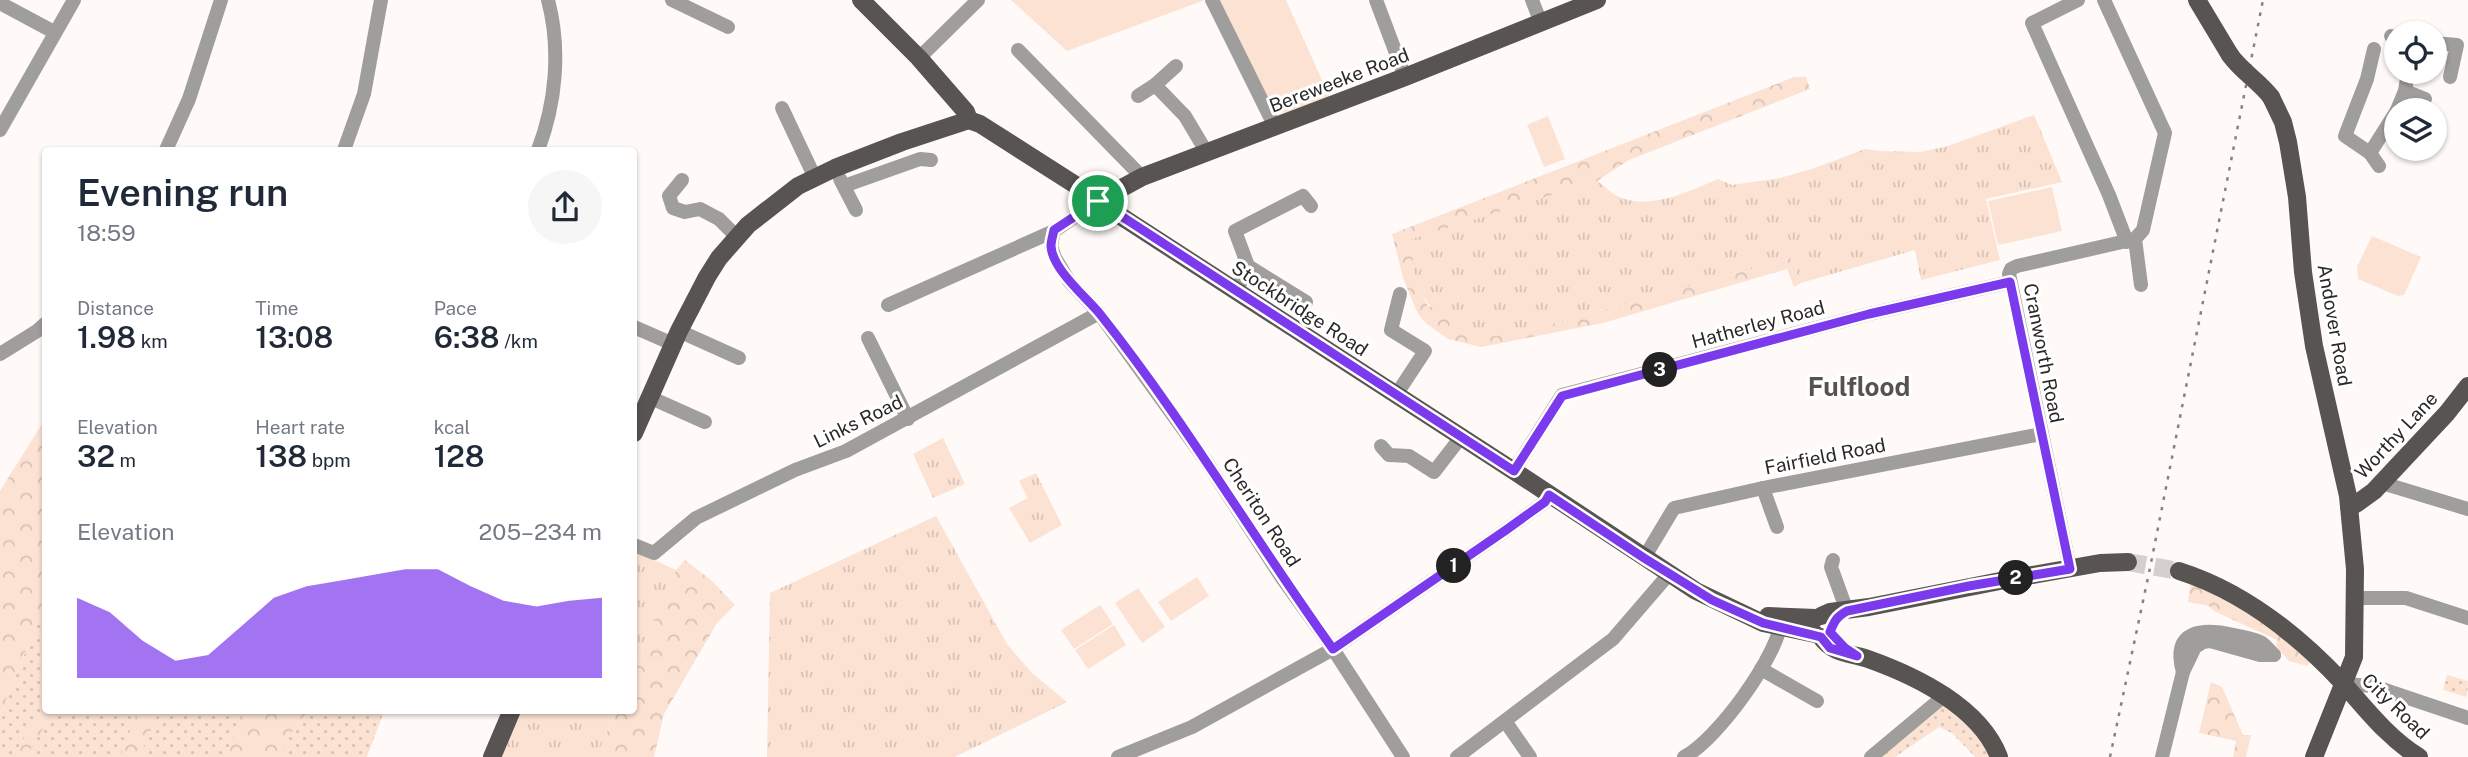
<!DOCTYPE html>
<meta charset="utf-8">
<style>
body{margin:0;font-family:"Public Sans",sans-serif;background:#f6f6f7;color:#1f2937;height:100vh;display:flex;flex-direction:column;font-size:26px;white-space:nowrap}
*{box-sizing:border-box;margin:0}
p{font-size:23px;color:#747a83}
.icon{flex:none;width:38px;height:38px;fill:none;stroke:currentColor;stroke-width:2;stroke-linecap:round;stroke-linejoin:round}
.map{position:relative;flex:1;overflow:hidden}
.side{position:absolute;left:42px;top:147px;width:595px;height:567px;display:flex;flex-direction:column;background:#fff;border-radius:7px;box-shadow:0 2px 5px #0004}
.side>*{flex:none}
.buttons{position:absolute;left:2384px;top:21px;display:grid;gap:14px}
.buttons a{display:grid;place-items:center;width:63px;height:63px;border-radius:50%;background:#fff;box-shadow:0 2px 5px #0004;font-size:35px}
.pin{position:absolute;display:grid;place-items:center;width:60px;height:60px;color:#fff;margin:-30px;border:4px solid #fff;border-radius:50%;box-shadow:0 2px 7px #0007}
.km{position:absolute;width:35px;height:35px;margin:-18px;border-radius:50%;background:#222;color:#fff;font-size:19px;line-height:35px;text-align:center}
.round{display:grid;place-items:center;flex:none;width:74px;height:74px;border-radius:37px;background:#f6f6f7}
.summary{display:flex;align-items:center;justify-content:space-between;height:119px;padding:0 35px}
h1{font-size:38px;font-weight:600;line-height:52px}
.figures{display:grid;grid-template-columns:repeat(3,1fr);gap:10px;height:119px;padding:7px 35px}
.figures div{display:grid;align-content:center}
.figures b{font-size:30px;font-weight:600}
.figures small{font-size:19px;font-weight:400}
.figures p{font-size:19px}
.chart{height:196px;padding:14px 35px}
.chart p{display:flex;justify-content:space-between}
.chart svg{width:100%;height:126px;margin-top:7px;fill:#7c3aed;opacity:.7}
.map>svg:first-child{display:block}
.grass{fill:url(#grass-dots)}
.forest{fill:url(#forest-crowns)}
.park{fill:url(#park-tufts)}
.pitch{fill:#fbe2d3}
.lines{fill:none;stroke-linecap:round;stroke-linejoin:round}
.major-tunnel{stroke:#d5d0ce;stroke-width:18;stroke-dasharray:18 9;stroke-linecap:butt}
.minor{stroke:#a09e9d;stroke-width:14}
.major{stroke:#575452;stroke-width:18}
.rail{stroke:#868281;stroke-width:2.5;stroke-dasharray:3.5 7;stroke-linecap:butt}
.major-bridge{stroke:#575452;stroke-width:18}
.route-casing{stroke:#fff;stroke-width:14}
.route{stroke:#7c3aed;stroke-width:9}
.labels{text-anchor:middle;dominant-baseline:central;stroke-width:6;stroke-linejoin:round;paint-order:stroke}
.street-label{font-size:19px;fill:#2b2928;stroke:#fff}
.district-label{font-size:26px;font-weight:bold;fill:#555250;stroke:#fff}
</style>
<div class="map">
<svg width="2468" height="757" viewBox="0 0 2468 757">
<defs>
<pattern id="grass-dots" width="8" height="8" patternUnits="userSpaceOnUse" patternTransform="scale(1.75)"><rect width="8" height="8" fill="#fbe2d3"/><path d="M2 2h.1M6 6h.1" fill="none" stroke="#d7c2b5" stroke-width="1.8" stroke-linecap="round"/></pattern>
<pattern id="forest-crowns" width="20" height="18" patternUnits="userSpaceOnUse" patternTransform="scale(1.75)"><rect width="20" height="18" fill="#fbe2d3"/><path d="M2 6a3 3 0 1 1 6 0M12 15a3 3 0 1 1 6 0" fill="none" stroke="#d7c2b5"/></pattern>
<pattern id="park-tufts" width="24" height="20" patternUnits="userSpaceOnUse" patternTransform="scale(1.75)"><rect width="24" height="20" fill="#fbe2d3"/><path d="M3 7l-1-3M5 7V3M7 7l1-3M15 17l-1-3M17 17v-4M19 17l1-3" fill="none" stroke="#d7c2b5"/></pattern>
</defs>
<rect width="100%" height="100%" fill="#fffaf8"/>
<g class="grass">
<path d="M45,604L46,710L384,711L367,757H0V714Z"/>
<path d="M2447,675L2468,681L2467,697L2443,690Z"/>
<path d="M1943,701L1979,729L1996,757H1975L1952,733L1939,727L1895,757H1875Z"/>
</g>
<g class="forest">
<path d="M1794,77H1806L1810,89L1629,160L1597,181L1413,239C1412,267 1414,281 1428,306L1515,334L1791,258L1801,283L1794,287L1787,269L1603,323L1481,347L1448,339L1427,324L1418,314L1403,278L1392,234Z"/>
<path d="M45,419V604L0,714V491Z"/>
<path d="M685,560L713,582L735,605L717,623L664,714L654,757H596L616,711L634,710V669L676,570Z"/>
<path d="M2191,578L2198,580L2314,658L2307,666L2289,661L2276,646L2277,640L2214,611L2209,606L2188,602Z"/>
<path d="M2211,682L2222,687L2243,735H2251L2246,757H2233L2236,741L2199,733Z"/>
<path d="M47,711L52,714L26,757H14L34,720Z"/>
<path d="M142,711H159L140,756L120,757L137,713Z"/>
<path d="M243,711V710L309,711L296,724L279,757H227Z"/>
</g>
<g class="park">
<path d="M2034,115L2062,182L1986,199L2000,260L1921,280L1915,250L1801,283L1791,258L1515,334C1503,335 1488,338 1476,336C1470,335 1462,329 1457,326C1418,304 1412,281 1412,239L1597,181C1603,185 1609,191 1615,195C1647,212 1688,192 1718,179L1732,185L1780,178L1812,169L1865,149L1880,151L1921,152L1948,146Z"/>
<path d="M943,438L965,484L933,498L913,454Z"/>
<path d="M1036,473L1062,525L1030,543L1009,508L1028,498L1019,481Z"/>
<path d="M936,516L1007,644L1032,673L1067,702L955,757H767L770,593Z"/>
<path d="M634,551L676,570L634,669Z"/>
<path d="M521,711H616L596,757H501Z"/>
</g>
<g class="pitch">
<path d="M1011,0H1205L1067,51Z"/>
<path d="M1207,0H1286L1330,98L1267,124Z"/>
<path d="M1548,116L1565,159L1544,167L1527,125Z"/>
<path d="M2052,187L2062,231L1998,245L1988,201Z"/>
<path d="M2372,236L2421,257L2404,295L2398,296L2358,279L2357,267Z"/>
<path d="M1197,577L1209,596L1171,621L1158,602Z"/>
<path d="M1138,588L1165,627L1142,643L1115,603Z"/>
<path d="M1100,605L1113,624L1074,649L1061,630Z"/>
<path d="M1114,625L1126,645L1088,669L1075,650Z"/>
</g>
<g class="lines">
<path class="major-tunnel" d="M2128,562L2179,571"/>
<g class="minor">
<path d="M672,0L728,27"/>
<path d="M1212,0L1275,127"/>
<path d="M1376,0L1405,77"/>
<path d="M1532,0L1541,23"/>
<path d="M2078,0L2032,23L2109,195L2127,242"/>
<path d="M2104,0L2165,133L2143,230L2135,239L2141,285"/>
<path d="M0,3L54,32"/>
<path d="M2391,36L2396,37"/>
<path d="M2434,43L2457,45L2450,77"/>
<path d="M2374,49L2367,79L2345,136L2370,153L2379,166"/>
<path d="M1018,50L1142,177"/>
<path d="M919,58L978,0"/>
<path d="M1155,85L1176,66"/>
<path d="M2405,91L2425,99"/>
<path d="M1138,96L1155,85L1185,116L1207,153"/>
<path d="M782,108L815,178"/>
<path d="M2397,110L2405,91L2408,72"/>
<path d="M0,130L74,0"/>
<path d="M166,150L189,99L221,0"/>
<path d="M344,150L364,94L381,0"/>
<path d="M538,150C556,103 561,49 548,0"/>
<path d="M2370,153L2396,112"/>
<path d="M840,179L856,210"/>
<path d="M682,180L669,196L673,208L685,212L700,209L719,219L737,237"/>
<path d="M844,186L920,159L931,160"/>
<path d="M1098,201L1054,231L1051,246L1055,258L1069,281L1099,313L1206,461L1282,578L1333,649L1403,757"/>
<path d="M1248,266L1306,302"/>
<path d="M1236,292L1248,266L1235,231L1303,196L1311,206"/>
<path d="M888,305L1054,231"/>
<path d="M634,327L673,344"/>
<path d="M679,331L739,358"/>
<path d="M868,338L908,419"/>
<path d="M0,354L37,331L46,323"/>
<path d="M1396,395L1425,351L1391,330L1400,294"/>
<path d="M649,397L705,422"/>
<path d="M1381,446L1389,455L1409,456L1434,472L1461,437"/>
<path d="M1514,471L1562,395L1869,314L2010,282"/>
<path d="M2382,483L2468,509"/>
<path d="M1763,488L1777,527"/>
<path d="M634,545L654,553L696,518L795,470L846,451L1099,313"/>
<path d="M1644,558L1674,508L1763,488L2041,434"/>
<path d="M1833,560L1831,567L1847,611"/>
<path d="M2070,569L2009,274L2011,269L2017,266L2135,239"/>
<path d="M2356,598H2406L2468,618"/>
<path d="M1761,669L1817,701"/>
<path d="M2183,672C2171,629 2203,628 2234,635C2243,637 2254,638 2262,643C2266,646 2270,651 2274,655"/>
<path d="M2344,684L2373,686L2468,718"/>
<path d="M1505,721L1530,757"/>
<path d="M1118,757L1192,727L1333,649L1506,530L1545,502L1549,495"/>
<path d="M1457,757L1613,639L1669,574"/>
<path d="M1684,757C1717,740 1779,655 1782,618"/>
<path d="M1871,757L1944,696"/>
<path d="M2162,757L2183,672L2195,647L2203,642L2210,641L2260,655H2274"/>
</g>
<g class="major">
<path d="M861,0L919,58L966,112L969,120L980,124L1085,191L1122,217L1514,471L1696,591L1763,623L1815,634"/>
<path d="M2197,0L2230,55"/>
<path d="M2271,97L2283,122L2288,142L2297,197L2303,272L2314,346L2348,496L2355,569L2354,657L2314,757"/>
<path d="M1098,201L1142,177L1405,77L1597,0"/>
<path d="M634,433L679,331L707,277L719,258L748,225L798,186L835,168L902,142L969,120"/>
<path d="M2349,506L2356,504L2374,491L2447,413L2468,386"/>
<path d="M2179,571C2242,591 2297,634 2342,682C2366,709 2388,738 2419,757"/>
<path d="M1768,616L1816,618"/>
<path d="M1821,616L1830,612L1869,607L2010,579L2100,563L2128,562"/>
<path d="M1821,637C1833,654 1850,653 1868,659C1916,676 1980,707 1999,757"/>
<path d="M492,757L512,710"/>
</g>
<path class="rail" d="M2110,757L2150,568L2263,0"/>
<path class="major-bridge" d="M2230,55C2242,72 2259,81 2271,97"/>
</g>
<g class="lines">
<defs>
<path id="route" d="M1098,201L1514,471L1562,396L1869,314L2010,282L2070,569L1969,586L1847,611C1836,617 1834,622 1830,632L1845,648L1857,656L1830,648L1821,637L1763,623L1712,600L1644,558L1549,495L1545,502L1506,530L1333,649C1254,539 1185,421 1100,314C1086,297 1052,269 1051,246C1051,241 1053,235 1054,230Z"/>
</defs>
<use href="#route" class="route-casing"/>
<use href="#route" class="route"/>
</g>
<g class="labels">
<g class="street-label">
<text transform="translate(1339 80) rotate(-21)">Bereweeke Road</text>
<text transform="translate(1300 308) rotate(33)">Stockbridge Road</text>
<text transform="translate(1758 324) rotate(-15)">Hatherley Road</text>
<text transform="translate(2335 325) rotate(80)">Andover Road</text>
<text transform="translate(2044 353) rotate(79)">Cranworth Road</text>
<text transform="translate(858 421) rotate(-26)">Links Road</text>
<text transform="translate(2396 435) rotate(-47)">Worthy Lane</text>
<text transform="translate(1825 456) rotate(-11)">Fairfield Road</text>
<text transform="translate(1262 512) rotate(57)">Cheriton Road</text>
<text transform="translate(2396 706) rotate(44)">City Road</text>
</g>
<g class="district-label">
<text x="1859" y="386">Fulflood</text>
</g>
</g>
</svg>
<div class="buttons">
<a><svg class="icon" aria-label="locate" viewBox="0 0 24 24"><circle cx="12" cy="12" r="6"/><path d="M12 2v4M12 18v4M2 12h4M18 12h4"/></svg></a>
<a><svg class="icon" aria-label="layers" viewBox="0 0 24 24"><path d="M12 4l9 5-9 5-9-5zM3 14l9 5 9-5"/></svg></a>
</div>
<div class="pin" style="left:1098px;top:201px;background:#1e9e55"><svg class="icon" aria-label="arrive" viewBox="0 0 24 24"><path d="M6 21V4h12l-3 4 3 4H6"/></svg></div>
<b class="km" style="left:1454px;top:566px">1</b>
<b class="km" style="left:2016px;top:578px">2</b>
<b class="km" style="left:1660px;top:370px">3</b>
<section class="side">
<div class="summary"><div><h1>Evening run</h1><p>18:59</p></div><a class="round"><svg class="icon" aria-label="share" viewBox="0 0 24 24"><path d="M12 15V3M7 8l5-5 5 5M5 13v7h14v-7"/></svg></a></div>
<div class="figures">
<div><p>Distance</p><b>1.98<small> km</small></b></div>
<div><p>Time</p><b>13:08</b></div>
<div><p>Pace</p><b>6:38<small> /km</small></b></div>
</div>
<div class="figures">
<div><p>Elevation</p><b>32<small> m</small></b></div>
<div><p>Heart rate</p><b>138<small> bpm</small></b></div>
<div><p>kcal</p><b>128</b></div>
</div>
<div class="chart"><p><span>Elevation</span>205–234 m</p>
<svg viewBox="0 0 160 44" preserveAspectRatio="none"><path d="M0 44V16L10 21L20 31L30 38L40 36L50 26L60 16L70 12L80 10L90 8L100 6L110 6L120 12L130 17L140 19L150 17L160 16V44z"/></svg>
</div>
</section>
</div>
